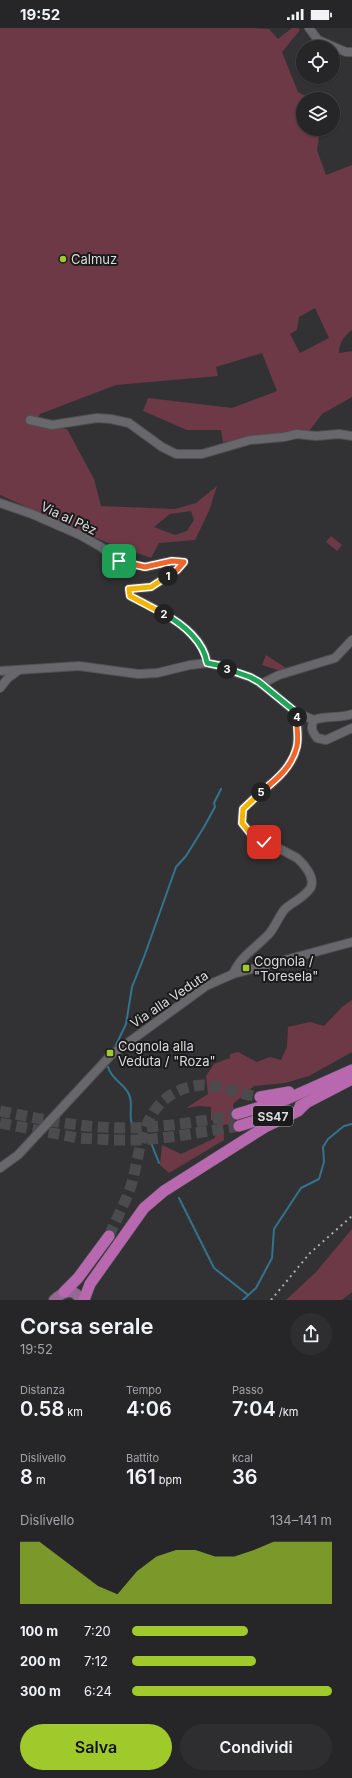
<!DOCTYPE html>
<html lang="it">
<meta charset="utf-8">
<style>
body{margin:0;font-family:Inter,sans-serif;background:#2e2e30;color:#f1f3f6;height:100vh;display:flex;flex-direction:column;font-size:15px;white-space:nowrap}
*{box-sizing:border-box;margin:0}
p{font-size:13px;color:#a4a5a8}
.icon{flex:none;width:22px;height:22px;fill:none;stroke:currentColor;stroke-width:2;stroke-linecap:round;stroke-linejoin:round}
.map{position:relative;height:1272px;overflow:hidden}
.drawer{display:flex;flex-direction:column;background:#262628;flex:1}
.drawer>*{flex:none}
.fabs{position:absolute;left:296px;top:12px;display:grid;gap:8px}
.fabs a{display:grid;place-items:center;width:44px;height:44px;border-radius:50%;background:#262628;box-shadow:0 1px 3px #0004,0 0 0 1px #424345;font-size:20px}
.pin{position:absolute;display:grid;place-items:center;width:34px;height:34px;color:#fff;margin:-17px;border-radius:8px;box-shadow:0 2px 6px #0006}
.km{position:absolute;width:20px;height:20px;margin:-10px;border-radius:50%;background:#222;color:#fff;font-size:11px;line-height:20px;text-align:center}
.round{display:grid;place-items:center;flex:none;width:42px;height:42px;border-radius:21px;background:#2e2e30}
.headline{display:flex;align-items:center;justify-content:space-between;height:68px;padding:0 20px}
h1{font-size:22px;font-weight:600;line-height:30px}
.metrics{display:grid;grid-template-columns:repeat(3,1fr);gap:6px;height:68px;padding:4px 20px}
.metrics div{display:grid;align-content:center}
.metrics b{font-size:20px;font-weight:600}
.metrics small{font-size:11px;font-weight:400}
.metrics p{font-size:11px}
.chart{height:112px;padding:8px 20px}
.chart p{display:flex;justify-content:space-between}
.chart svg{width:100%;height:72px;margin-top:4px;fill:#a0c92c;opacity:.7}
.cta{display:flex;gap:8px;margin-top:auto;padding:8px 20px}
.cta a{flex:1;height:46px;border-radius:24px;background:#a0c92c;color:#111;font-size:16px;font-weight:600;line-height:46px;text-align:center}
.cta a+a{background:#2e2e30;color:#f1f3f6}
ul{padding:0 20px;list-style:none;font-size:13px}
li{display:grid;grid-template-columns:64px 48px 1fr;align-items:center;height:30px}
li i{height:10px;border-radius:5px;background:#a0c92c}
.status{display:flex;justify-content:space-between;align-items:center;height:28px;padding:0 20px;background:#262628;direction:ltr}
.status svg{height:11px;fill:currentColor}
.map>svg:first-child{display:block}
.green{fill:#6d3946;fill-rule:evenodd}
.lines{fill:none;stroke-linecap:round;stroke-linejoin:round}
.stream{stroke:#32748e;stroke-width:2}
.highway-tunnel{stroke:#4b4b4e;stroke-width:11;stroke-dasharray:11 5.5;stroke-linecap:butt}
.minor-casing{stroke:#505052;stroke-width:10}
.major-casing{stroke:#505052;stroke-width:12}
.highway-casing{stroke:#505052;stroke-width:12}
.minor{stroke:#68676b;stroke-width:8}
.major{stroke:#976893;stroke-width:10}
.highway{stroke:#b768ae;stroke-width:11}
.rail{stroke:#acabae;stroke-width:2;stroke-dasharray:2 4;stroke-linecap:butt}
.split-1-casing{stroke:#fff;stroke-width:8}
.split-2-casing{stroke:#fff;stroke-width:8}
.split-3-casing{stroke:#fff;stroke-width:8}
.split-4-casing{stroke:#fff;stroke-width:8}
.split-5-casing{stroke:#fff;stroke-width:8}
.split-6-casing{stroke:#fff;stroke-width:8}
.split-1{stroke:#f0652b;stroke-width:5}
.split-2{stroke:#f5b400;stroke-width:5}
.split-3{stroke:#22a559;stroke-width:5}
.split-4{stroke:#22a559;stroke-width:5}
.split-5{stroke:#f0652b;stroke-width:5}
.split-6{stroke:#f5b400;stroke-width:5}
.poi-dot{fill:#a0c92c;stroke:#1a1a1b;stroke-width:1.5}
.labels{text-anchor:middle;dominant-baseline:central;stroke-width:4;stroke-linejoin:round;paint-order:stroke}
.shield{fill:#1a1a1b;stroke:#a1a0a2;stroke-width:1}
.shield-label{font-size:12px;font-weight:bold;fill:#dbdadc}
.poi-label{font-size:13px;fill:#dbdadc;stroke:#1a1a1b;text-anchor:start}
.street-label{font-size:13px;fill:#dbdadc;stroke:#1a1a1b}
</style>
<div class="status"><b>19:52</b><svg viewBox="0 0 49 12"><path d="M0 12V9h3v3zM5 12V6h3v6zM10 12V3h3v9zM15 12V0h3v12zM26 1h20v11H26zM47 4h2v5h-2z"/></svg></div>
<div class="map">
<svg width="352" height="1272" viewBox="0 0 352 1272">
<rect width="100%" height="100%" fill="#323235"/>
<g class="green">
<path d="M0,0H252L269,1L278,11L292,0H298L300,2L282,24L298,64L311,71H303V101H320L317,122L326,147L352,137V302C344,308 339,315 339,325L352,323V369L322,386L310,402L223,414L221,402H187L143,383L148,370L232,380L277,363L262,325L216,339L218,348L116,357L40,386L35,397L67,401L94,451L101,478L175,481L196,475L217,458L209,483L195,512L159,515L151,530L108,515L0,467ZM315,280L329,310L300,325L290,306L297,302L299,289ZM191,483L194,492L187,503L175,507L154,499L170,486Z"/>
<path d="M331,508L342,517L337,523L326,514Z"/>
<path d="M266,627L286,640L278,642L262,637Z"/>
<path d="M352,972V1024L309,1048L285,1055L254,1058L233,1076L235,1095L223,1097L224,1112L169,1145L160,1137L162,1117L181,1126L215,1110L217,1095L211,1092V1079L200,1078L186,1080L208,1066L206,1048L214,1036L230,1030V1026L238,1024L257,1034L270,1029L281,1032L287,1019L288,999L310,994L324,998L342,979Z"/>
<path d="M352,1201V1264L342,1272H286L316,1244Z"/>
</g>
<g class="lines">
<g class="stream">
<path d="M115,1019L126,996L132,959L144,929L176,839L186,828L204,799L215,779L214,775L221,761"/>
<path d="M108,1039C111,1050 121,1054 127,1063C136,1074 125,1092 136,1102C139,1104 144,1106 148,1107L159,1135"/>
<path d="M179,1170L214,1240L248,1267"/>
<path d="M243,1272L256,1260L272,1230L274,1201L301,1160L319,1151L324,1134L323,1119L328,1111L344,1098L352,1096"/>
</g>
<g class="highway-tunnel">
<path d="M0,1083C26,1088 52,1094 79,1097C133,1104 185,1097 237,1086"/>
<path d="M0,1095L78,1110L113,1112H144L178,1108L239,1098"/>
<path d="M109,1208C116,1192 125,1175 131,1158C141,1124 140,1084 174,1065C183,1060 194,1057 204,1057C223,1058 241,1067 260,1069"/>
</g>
<defs>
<g id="minor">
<path d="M309,0L318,12L346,24H352"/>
<path d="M30,392L52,397L97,390L111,391L129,395L162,419L176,426H202L250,412L284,409L297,406L316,408L339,406L352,408"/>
<path d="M0,475L32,486L80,507L101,519L119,533L145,539L172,533L184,534L177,542L151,559L129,561L130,568C157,582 203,601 207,635"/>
<path d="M0,643L79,638L138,646L157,645L190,637L207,635L222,638L231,643L250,649L259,654L297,685L314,692"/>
<path d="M261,656L279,647L335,630L352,612"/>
<path d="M0,660L8,650L19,642"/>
<path d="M314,692C310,700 312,703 317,710L326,712L352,700"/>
<path d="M314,692C326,687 340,691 352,686"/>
<path d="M233,946C240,929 255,920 268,907C275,900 278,889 285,881C292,874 306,869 311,859C315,849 304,836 297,830L250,805L242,795L243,781C260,763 294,744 297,716C299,706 297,695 297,685"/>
<path d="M0,1140L18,1127L111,1027L206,958L233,946L352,914"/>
</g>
<path id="major" d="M54,1272C61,1265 75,1258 80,1272"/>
<g id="highway">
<path d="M260,1069L289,1064"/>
<path d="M300,1078L352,1051"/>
<path d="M237,1086L287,1071L352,1042"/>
<path d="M239,1098L277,1086"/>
<path d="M64,1264L78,1250L109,1208"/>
<path d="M84,1272L90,1256L144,1180L164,1163L265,1099L298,1083L306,1075"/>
</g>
</defs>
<use href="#minor" class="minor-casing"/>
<use href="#major" class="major-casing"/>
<use href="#highway" class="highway-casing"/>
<use href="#minor" class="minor"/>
<use href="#major" class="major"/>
<use href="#highway" class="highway"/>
<path class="rail" d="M271,1272L310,1225L352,1188"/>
</g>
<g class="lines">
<defs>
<path id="split-1" d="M119,533L145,539L172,533L184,534L177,542L168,548"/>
<path id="split-2" d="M164,586L130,568L129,561L151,559L168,548"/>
<path id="split-3" d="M164,586C183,596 204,614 207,635L222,638L227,641"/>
<path id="split-4" d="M227,641L250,649L259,654L297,685V689"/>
<path id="split-5" d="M261,764C277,751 292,739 297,718C299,709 296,698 297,689"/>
<path id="split-6" d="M261,764L243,781L242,795L250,805L264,814"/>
</defs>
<use href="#split-1" class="split-1-casing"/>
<use href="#split-2" class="split-2-casing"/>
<use href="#split-3" class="split-3-casing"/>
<use href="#split-4" class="split-4-casing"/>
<use href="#split-5" class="split-5-casing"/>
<use href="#split-6" class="split-6-casing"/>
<use href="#split-1" class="split-1"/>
<use href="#split-2" class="split-2"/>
<use href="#split-3" class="split-3"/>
<use href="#split-4" class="split-4"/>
<use href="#split-5" class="split-5"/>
<use href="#split-6" class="split-6"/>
</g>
<g class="poi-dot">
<circle cx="63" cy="231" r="4"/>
<rect x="242" y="936" width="8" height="8" rx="2"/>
<rect x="106" y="1021" width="8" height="8" rx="2"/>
</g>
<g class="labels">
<rect class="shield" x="253" y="1078" width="40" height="20" rx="3"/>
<g class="shield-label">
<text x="273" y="1088">SS47</text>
</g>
<g class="poi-label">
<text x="71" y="231">Calmuz</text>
<text x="254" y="933">Cognola /<tspan x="254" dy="15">"Toresela"</tspan></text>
<text x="118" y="1018">Cognola alla<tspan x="118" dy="15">Veduta / "Roza"</tspan></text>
</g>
<g class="street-label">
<text transform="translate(69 490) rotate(25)">Via al Pèz</text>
<text transform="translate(169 971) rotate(-34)">Via alla Veduta</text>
</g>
</g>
</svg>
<div class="fabs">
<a><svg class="icon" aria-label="locate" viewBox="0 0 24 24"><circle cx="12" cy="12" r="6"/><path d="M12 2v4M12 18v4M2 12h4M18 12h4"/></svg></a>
<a><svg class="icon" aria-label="layers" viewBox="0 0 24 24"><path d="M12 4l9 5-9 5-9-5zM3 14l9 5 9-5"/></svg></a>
</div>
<div class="pin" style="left:119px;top:533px;background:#1e9e55"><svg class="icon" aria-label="arrive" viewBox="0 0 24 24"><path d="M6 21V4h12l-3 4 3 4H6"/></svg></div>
<div class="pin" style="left:264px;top:814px;background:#d93025"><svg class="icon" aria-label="check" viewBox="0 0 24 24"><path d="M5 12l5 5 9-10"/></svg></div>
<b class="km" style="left:168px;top:548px">1</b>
<b class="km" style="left:164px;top:586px">2</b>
<b class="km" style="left:227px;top:641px">3</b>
<b class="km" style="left:297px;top:689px">4</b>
<b class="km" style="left:261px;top:764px">5</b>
</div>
<section class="drawer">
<div class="headline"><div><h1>Corsa serale</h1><p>19:52</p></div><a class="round"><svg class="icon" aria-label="share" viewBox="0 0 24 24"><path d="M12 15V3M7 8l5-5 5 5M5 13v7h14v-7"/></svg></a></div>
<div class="metrics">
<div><p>Distanza</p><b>0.58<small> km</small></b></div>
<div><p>Tempo</p><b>4:06</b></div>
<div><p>Passo</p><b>7:04<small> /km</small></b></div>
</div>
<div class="metrics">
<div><p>Dislivello</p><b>8<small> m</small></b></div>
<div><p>Battito</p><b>161<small> bpm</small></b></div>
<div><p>kcal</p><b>36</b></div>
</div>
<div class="chart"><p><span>Dislivello</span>134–141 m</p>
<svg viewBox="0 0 160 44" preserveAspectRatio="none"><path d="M0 44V6L10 6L20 15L30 24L40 33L50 38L60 24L70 15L80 11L90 11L100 15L110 15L120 11L130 6L140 6L150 6L160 6V44z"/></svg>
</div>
<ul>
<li><b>100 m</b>7:20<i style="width:58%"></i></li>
<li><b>200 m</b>7:12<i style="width:62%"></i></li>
<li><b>300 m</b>6:24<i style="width:100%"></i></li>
</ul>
<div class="cta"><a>Salva</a><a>Condividi</a></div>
</section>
